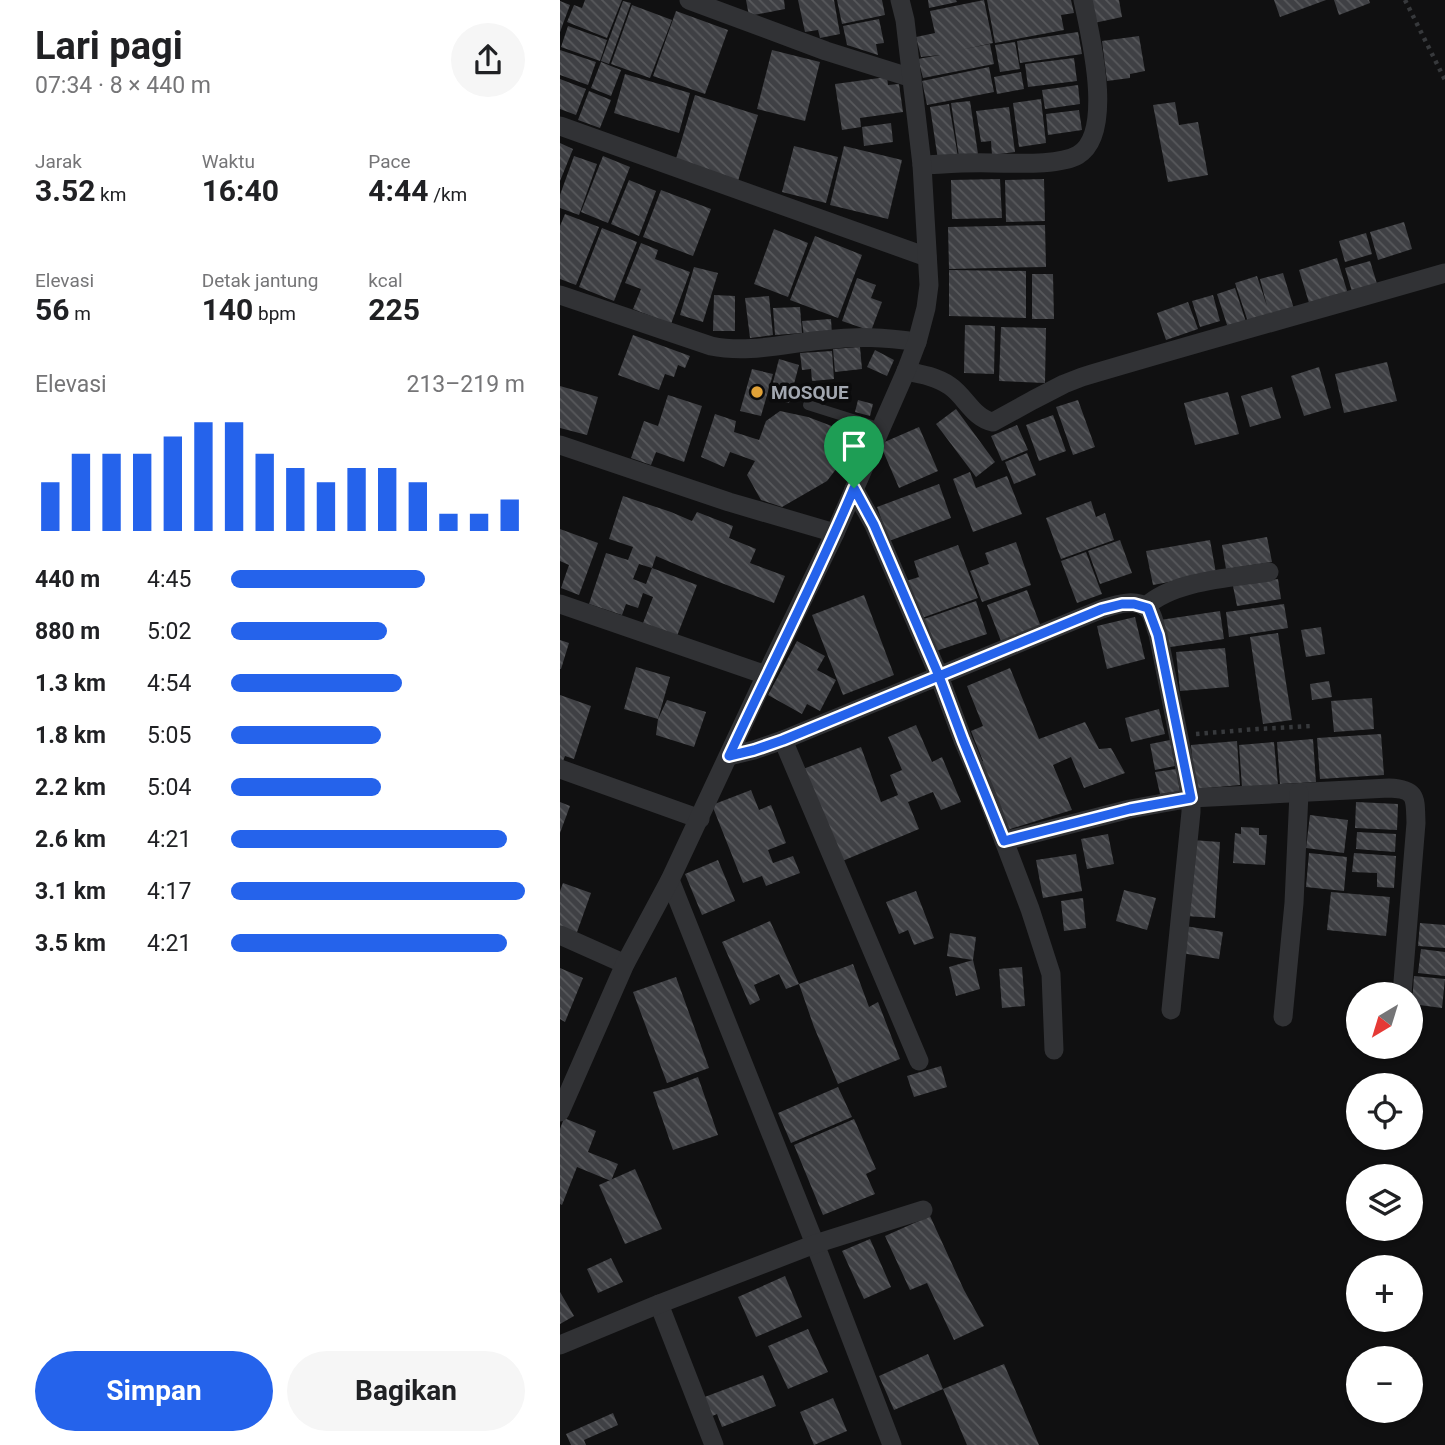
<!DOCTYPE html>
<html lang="id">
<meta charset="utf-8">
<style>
body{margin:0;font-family:Roboto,sans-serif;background:#f6f6f6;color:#202124;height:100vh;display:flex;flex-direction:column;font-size:26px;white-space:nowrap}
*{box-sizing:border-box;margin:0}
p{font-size:23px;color:#757577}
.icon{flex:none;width:38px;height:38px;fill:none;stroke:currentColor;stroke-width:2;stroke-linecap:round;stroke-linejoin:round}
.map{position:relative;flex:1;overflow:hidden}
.side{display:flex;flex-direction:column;background:#fff;width:560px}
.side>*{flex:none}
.needle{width:46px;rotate:218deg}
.buttons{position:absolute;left:786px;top:982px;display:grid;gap:14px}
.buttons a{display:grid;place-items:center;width:77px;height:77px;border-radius:50%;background:#fff;box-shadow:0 2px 5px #0004;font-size:35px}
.pin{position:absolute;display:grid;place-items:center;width:60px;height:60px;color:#fff;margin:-72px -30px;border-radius:50% 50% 50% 0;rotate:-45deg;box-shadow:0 0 7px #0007}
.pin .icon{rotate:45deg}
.round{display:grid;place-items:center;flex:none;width:74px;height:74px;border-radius:37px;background:#f6f6f6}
.overview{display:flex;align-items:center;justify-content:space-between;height:119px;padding:0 35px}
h1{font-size:38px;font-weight:700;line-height:52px}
.metrics{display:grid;grid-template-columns:repeat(3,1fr);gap:10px;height:119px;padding:7px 35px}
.metrics div{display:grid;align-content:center}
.metrics b{font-size:30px;font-weight:700}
.metrics small{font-size:19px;font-weight:400}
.metrics p{font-size:19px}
.chart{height:196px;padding:14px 35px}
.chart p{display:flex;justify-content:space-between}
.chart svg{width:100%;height:126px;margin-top:7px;stroke:#2563eb;stroke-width:6}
.action{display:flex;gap:14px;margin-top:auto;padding:14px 35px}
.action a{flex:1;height:80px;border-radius:42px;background:#2563eb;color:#fff;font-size:28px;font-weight:700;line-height:80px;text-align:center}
.action a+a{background:#f6f6f6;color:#202124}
ul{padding:0 35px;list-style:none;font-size:23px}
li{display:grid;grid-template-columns:112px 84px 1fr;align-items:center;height:52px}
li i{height:18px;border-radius:9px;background:#2563eb}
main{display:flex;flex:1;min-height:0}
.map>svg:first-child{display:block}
.building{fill:url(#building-back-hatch)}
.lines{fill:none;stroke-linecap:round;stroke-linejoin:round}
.path{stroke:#37393c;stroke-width:4.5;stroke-dasharray:3.5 5;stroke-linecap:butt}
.service{stroke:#313235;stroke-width:10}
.minor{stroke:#313235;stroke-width:19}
.route-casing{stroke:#fff;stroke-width:14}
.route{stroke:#2563eb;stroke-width:9}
.poi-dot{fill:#e1a237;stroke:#0b0b0c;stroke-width:2.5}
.labels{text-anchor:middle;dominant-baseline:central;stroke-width:7;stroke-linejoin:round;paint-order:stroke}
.poi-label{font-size:19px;font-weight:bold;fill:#a2a7b0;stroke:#0b0b0c;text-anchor:start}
</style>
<main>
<section class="side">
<div class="overview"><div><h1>Lari pagi</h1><p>07:34 · 8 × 440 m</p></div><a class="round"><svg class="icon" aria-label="share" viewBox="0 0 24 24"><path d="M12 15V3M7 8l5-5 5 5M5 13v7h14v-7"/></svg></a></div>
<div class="metrics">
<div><p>Jarak</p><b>3.52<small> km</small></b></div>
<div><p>Waktu</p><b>16:40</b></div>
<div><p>Pace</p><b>4:44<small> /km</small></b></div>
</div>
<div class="metrics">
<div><p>Elevasi</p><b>56<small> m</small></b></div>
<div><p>Detak jantung</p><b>140<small> bpm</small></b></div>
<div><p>kcal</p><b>225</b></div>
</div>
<div class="chart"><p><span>Elevasi</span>213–219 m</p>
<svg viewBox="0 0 160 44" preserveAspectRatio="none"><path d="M5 44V27M15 44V17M25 44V17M35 44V17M45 44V11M55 44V6M65 44V6M75 44V17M85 44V22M95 44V27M105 44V22M115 44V22M125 44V27M135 44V38M145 44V38M155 44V33"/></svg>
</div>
<ul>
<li><b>440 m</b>4:45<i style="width:66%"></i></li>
<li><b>880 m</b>5:02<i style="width:53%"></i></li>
<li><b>1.3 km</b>4:54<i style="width:58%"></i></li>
<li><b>1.8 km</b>5:05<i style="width:51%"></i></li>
<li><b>2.2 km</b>5:04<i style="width:51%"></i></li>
<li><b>2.6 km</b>4:21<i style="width:94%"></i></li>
<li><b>3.1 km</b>4:17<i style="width:100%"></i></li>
<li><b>3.5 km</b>4:21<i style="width:94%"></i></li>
</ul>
<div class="action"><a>Simpan</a><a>Bagikan</a></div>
</section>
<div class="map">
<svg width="885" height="1445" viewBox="0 0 885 1445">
<defs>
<pattern id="building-back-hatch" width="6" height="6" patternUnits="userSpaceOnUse" patternTransform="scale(1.75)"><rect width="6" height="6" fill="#3f4044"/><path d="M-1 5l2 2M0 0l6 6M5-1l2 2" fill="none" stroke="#58595c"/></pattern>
</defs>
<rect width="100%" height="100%" fill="#101011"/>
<g class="building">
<path d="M25,0H62L47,38L7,22L14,5L22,8Z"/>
<path d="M186,0H224L225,9L189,16Z"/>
<path d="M238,0H274L280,34L260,38L258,30L245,32Z"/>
<path d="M277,0H322L325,15L282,24Z"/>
<path d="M368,0H396L397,2L369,8Z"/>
<path d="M424,0L433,43L400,50L430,44L434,64L363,78L358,59L380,55L361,57L356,37L375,33L370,11Z"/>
<path d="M427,0H511L514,13L501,15L504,30L435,43Z"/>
<path d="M529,0H559L562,17L534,23Z"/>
<path d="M714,0H766L720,17Z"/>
<path d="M774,0H809L810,3L779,15Z"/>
<path d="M0,1L10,5L0,32Z"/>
<path d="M63,1L71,3L49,64L41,61Z"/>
<path d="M72,5L112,20L90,78L51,64Z"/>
<path d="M116,11L168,30L145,94L93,76Z"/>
<path d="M319,19L324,43L316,44L318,55L287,45L283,26Z"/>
<path d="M8,26L47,40L40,61L1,47Z"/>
<path d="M518,32L522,54L460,63L457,41Z"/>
<path d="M579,36L585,71L570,74V78L547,81L542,41Z"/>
<path d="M455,42L460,69L440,72L435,45Z"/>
<path d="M0,50L36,62L28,85L0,75Z"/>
<path d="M212,50L260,62L245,121L197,109Z"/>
<path d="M514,58L517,81L468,87L465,64Z"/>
<path d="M41,62L61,70L51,96L31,88Z"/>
<path d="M429,67L434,92L367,105L362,81Z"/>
<path d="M461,72L464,89L437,94L434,77Z"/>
<path d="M65,74L130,93L119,133L54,113Z"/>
<path d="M327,77L328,85L339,84L343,112L300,118L301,127L282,130L275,84Z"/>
<path d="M0,79L26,89L16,115L0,109Z"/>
<path d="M518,85L520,104L485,109L482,90Z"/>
<path d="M29,91L51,100L40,128L18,120Z"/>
<path d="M135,95L198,115L178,181L115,162Z"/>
<path d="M481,99L486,143L459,147L453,103Z"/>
<path d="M410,101L418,154L399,157L391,103Z"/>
<path d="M615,102L619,125L638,122L648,175L608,182L593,105Z"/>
<path d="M389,104L398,157L378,160L370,107Z"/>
<path d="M449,107L455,152L432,155L431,141L421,142L416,111Z"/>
<path d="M519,110L522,130L488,135L486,114Z"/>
<path d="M331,123L333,142L304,146L302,127Z"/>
<path d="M0,143L13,149L0,181Z"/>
<path d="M234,146L278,157L266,203L222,192Z"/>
<path d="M284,146L342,160L328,219L270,205Z"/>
<path d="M14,156L37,164L19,215L0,208V195Z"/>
<path d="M43,156L70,167L48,223L21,212Z"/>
<path d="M440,179L442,218L392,219L391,180Z"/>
<path d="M484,179L485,221L446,222L445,180Z"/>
<path d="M69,180L96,191L79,236L51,224Z"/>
<path d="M101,190L151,209L133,256L83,237Z"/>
<path d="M5,214L39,227L16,285L0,279V226Z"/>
<path d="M844,222L852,249L818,260L810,232Z"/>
<path d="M485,225L486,267L389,269L388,227Z"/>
<path d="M42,228L77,242L54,301L19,287Z"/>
<path d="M214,229L248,243L228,297L194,284Z"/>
<path d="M806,233L812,254L785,262L779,241Z"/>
<path d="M255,236L302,255L278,318L230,300Z"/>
<path d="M81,243L98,250L95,259L130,272L111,324L73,309L81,289L65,283Z"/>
<path d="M777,258L788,294L750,306L739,270Z"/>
<path d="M810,261L818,287L793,295L785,268Z"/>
<path d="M134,267L158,273L143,322L120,315Z"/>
<path d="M389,270L466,271V318L389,316Z"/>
<path d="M723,273L735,312L689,325L675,283L697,276L707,306L700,279Z"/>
<path d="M472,274H493L494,319H472Z"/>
<path d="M297,278L316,285L311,298L322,302L311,331L282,321Z"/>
<path d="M675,288L687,325L669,331L657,294Z"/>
<path d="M154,295L175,296V331H153Z"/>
<path d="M653,295L660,321L640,327L632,301Z"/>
<path d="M209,296L213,335L190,338L185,298Z"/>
<path d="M628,302L638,329L606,340L597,313Z"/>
<path d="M240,307L242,333L215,335L213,308Z"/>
<path d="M271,319L272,335L244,337L242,321Z"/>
<path d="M405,325L435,326L434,374L404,373Z"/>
<path d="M441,327L486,328L485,383L439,381Z"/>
<path d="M73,335L130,356L125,368L118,365L114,377L105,374L99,390L58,375Z"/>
<path d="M300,347L302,369L275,372L273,349Z"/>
<path d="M315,350L334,360L327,376L307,367Z"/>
<path d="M272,351L274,379L252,381L251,369L242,370L240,353Z"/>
<path d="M219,359L239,365L229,403L209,398Z"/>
<path d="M827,362L837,401L784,413L775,374Z"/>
<path d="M759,367L771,408L744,416L731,376Z"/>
<path d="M192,369L213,374L201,416L180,411Z"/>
<path d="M0,386L38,397L27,435L0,428Z"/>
<path d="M712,387L721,418L690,427L681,396Z"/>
<path d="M668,392L679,434L635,445L624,403Z"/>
<path d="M108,395L142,406L124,462L96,452L91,465L71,458L84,421L98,426Z"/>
<path d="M298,400L313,404L310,416L295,412Z"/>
<path d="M518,400L535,447L513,455L496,407Z"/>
<path d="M396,409L435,462L416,477L376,424Z"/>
<path d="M220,411L248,417L290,433L289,452L267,481L222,507L201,500L187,475L195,461L170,452L164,467L141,457L155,414L176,421L174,432L199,440L206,421Z"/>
<path d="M493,415L506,451L479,461L466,425Z"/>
<path d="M457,425L468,450L442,461L431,436Z"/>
<path d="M359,427L378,471L339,488L320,444Z"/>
<path d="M467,453L476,475L454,484L445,462Z"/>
<path d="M410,472L416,488L447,476L462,514L413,532L393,479Z"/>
<path d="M379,484L391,518L329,541L317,507Z"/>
<path d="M63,496L111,512L132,521L137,512L173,526L169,538L196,549L190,563L225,576L214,603L138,574L96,556L92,568L79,564L73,579L86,584L92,568L137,585L117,636L83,623L93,597L83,593L78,608L66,604L62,615L29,604L46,553L68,560L73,547L49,539Z"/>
<path d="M531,501L536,517L545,513L554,540L501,559L486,518Z"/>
<path d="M0,529L38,543L19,595L1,588L9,565L0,561Z"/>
<path d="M707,537L712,562L666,569L662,545Z"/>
<path d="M560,540L572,573L540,584L528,551Z"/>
<path d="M650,540L656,573L593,585L586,551Z"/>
<path d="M456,542L471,585L422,602L410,571L429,564L425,553Z"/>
<path d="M398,545L418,598L359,619L346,581L359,577L354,561Z"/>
<path d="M526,552L542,594L517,603L501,561Z"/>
<path d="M718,579L721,599L677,606L673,586Z"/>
<path d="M467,590L481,627L441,641L427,605Z"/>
<path d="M304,595L334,675L283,695L252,615Z"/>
<path d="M416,601L427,634L373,652L361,620Z"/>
<path d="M724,604L728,628L669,637L666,612Z"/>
<path d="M660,611L664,639L604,648L600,620Z"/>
<path d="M575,617L585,659L547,669L537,626Z"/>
<path d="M761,627L765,654L746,657L741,630Z"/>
<path d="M718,633L732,720L703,724L690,637Z"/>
<path d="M0,640L9,643L1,669H0Z"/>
<path d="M237,641L265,656L257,670L276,680L260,711L247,704L242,714L208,695Z"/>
<path d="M665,648L669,687L620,691L616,652Z"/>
<path d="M76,667L110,677L98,719L64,709Z"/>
<path d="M450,668L479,739L525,722L539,749L551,748L565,773L524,788L511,757L493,765L512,810L447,830L415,763L423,761L411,731L423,726L407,686Z"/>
<path d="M769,681L772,697L752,700L750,684Z"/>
<path d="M0,695L31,706L14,759L5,756L0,769Z"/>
<path d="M812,698L814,729L774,732L771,701Z"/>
<path d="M107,700L146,712L134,747L96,735L98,719Z"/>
<path d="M599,709L605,734L571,742L565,718Z"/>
<path d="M356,725L372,762L382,757L401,802L381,810L373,792L348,802L359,829L280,862L243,769L301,747L321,802L338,795L330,775L342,770L328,737Z"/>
<path d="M821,734L824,775L760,779L757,738Z"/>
<path d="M753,739L756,782L720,784L717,742Z"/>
<path d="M610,740L615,766L595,770L590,744Z"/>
<path d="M677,741L680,785L635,789L631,745Z"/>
<path d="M714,742L718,785L682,787L679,745Z"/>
<path d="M616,769L620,791L600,794L595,772Z"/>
<path d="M191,790L199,810L211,805L226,843L208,850L213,863L233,856L240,873L206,886L202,876L183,883L152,805Z"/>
<path d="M0,802L10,806L0,833Z"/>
<path d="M796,802L838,804L837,830L795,828Z"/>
<path d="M750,815L788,820L784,853L746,848Z"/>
<path d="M681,827L699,828V835H707L705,865L673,863L675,833L681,834Z"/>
<path d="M797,832L836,834L835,852L796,849Z"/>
<path d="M548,834L554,864L527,869L521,839Z"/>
<path d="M632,840L660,842L655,918L626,916Z"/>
<path d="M749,853L787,857L784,891L746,887Z"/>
<path d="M794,853L836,856L834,888L817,887V873L792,872Z"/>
<path d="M516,854L522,891L483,898L476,860Z"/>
<path d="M158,860L175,901L142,915L125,874Z"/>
<path d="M3,883L31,893L16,935L0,929V891Z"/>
<path d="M564,890L596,898L587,930L556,921Z"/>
<path d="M356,891L374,938L354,945L348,930L339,934L326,902Z"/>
<path d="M771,892L830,897L826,936L767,930Z"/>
<path d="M523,898L526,928L504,931L501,901Z"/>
<path d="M210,921L239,984L293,964L309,1007L318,1002L340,1059L278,1084L254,1027L239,984L226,989L219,974L194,985L200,1000L190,1005L162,942Z"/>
<path d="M860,923L885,925V948L858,946Z"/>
<path d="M625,926L663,932L659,959L621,953Z"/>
<path d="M390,933L416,937L413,960L420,989L396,996L389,967L413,960L387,956Z"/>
<path d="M861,949L885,952V976L858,973Z"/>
<path d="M462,967L465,1006L442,1008L439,969Z"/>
<path d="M0,968L23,978L5,1022L0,1019Z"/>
<path d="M854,976L885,979L882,1008L852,1004Z"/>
<path d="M116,977L149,1068L107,1083L73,992Z"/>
<path d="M381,1066L387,1087L354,1097L347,1076Z"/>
<path d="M138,1077L158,1135L113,1150L93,1092L112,1087Z"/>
<path d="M278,1087L292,1117L231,1143L218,1113Z"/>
<path d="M4,1118L36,1131L28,1152L58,1164L51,1181L17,1167L2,1205L0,1204V1129Z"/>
<path d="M294,1119L316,1169L306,1174L315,1194L263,1215L234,1145Z"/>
<path d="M75,1169L102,1229L65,1244L39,1185Z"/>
<path d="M370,1216L404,1290L424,1326L394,1340L367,1283L350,1290L325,1236Z"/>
<path d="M310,1239L331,1287L304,1299L282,1251Z"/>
<path d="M51,1258L63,1282L38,1293L27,1269Z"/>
<path d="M225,1276L242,1317L196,1337L178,1297Z"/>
<path d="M0,1292L14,1316L0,1324Z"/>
<path d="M248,1329L268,1372L228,1389L208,1346Z"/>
<path d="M368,1354L383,1389L334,1410L319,1376Z"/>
<path d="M444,1364L479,1445H407L383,1389Z"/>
<path d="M203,1375L216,1406L162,1427L157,1414L150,1417L142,1398Z"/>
<path d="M273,1398L287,1431L254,1445L240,1412Z"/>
<path d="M53,1413L58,1425L24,1440L26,1445H11L6,1434Z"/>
</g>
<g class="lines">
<g class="path">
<path d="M845,0L885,80"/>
<path d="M636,734L697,729L752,726"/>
</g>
<path class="service" d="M248,405L321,428"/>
<g class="minor">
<path d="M129,0L266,51L352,78"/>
<path d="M0,126L367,257"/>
<path d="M362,165C385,164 409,162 432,163C453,163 499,166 518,155C555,133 530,34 523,0"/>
<path d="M0,295L151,346C189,354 226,343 264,340C298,336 324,337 357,342"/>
<path d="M346,371C361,374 377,377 390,386C405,396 414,419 433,422L473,400L504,384L522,377C643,341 764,308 885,273"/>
<path d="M0,445L169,502L275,533"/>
<path d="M294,489L314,525L379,676L403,740L427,796L470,909L491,974L494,1050"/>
<path d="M0,604L206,675"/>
<path d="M585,607C614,580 671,578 709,572"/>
<path d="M223,740L359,1061"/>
<path d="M169,756L194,750L223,740L542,609C555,605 575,598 587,608C593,613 595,627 598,634L631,798V812L611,1010"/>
<path d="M0,769L140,819"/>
<path d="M444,841L570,809L631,798L829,788C858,789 855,799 856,823L842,994"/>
<path d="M110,880L255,1244L332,1445"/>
<path d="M0,935L65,964"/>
<path d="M723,1017L734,903L739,793"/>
<path d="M0,1112L65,964L110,880L206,675L275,533L346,371L357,342L366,308L369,285L362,165L345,20L340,0"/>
<path d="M99,1304L154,1445"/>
<path d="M0,1345L99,1304L255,1244L363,1210"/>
</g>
</g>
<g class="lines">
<defs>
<path id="route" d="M294,488C256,579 210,667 169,756L194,750L223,740L542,609L562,604H574L588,608L598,635L631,798L570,809L444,841L403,740L379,676L314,525L294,488"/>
</defs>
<use href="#route" class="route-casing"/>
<use href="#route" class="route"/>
</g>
<circle class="poi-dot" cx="197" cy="392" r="7"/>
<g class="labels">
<g class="poi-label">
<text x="211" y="392">MOSQUE</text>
</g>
</g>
</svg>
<div class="buttons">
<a><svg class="needle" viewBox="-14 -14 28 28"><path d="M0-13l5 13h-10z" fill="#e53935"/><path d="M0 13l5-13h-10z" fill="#757577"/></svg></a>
<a><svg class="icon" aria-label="locate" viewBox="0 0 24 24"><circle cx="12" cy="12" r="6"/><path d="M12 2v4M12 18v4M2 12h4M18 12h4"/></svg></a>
<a><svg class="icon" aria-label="layers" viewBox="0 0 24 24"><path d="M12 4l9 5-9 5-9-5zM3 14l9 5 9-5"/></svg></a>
<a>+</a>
<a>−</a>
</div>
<div class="pin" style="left:294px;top:488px;background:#1e9e55"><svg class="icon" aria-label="arrive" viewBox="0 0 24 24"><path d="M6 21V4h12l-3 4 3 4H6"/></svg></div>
</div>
</main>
